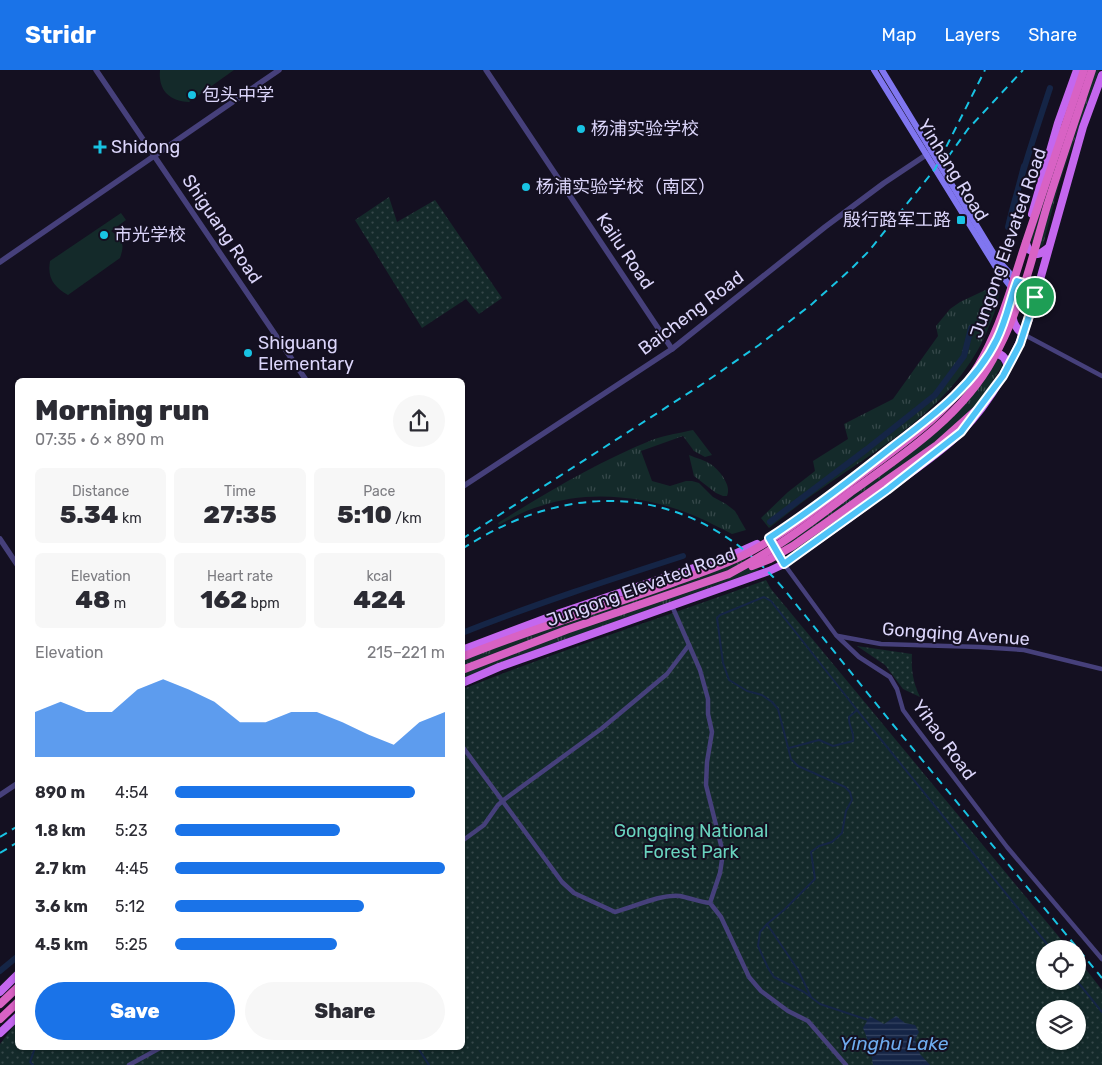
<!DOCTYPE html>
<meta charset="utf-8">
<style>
body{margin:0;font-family:Rubik,"Noto Sans SC",sans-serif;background:#f7f7f7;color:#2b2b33;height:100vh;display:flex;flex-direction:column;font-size:19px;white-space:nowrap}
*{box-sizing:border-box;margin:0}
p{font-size:16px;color:#7c7c81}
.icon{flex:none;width:28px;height:28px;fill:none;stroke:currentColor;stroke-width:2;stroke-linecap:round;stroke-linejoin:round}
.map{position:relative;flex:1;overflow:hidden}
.sheet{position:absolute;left:15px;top:308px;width:450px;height:672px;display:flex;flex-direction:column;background:#fff;border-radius:8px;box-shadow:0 1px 4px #0004}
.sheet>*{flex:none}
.tools{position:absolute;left:1036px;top:870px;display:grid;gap:10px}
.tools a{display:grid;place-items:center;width:50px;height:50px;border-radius:50%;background:#fff;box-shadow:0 1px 4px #0004;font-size:25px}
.pin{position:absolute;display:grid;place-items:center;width:42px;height:42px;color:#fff;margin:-21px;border:2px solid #fff;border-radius:50%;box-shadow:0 1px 5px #0007}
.round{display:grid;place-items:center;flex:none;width:52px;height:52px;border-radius:26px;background:#f7f7f7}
.headline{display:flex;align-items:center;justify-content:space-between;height:85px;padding:0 20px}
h1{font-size:28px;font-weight:800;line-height:38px}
.metrics{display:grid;grid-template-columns:repeat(3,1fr);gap:8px;height:85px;padding:5px 20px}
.metrics div{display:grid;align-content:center;border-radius:8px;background:#f7f7f7;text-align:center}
.metrics b{font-size:25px;font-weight:800}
.metrics small{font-size:14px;font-weight:400}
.metrics p{font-size:14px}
.chart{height:140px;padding:10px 20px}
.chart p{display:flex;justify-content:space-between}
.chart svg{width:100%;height:90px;margin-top:5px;fill:#1a73e8;opacity:.7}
.button{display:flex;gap:10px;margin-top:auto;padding:10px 20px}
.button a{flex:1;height:58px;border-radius:30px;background:#1a73e8;color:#fff;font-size:20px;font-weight:800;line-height:58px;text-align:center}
.button a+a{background:#f7f7f7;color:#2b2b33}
ul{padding:0 20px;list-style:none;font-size:16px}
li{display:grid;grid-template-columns:80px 60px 1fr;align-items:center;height:38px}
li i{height:12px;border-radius:6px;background:#1a73e8}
header{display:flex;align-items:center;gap:30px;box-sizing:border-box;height:70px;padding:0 25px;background:#1a73e8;color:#fff}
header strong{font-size:24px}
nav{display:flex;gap:28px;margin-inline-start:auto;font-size:18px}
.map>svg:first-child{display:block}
.grass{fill:url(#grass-tufts)}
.park{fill:url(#park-dots);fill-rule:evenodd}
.pitch{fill:#142a2a}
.water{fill:url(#water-rules)}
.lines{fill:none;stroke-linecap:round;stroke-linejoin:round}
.stream{stroke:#152546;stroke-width:2}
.canal{stroke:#152546;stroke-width:6}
.minor{stroke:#46407b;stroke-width:4.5}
.tertiary{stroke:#46407b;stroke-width:5.5}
.secondary{stroke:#8076f0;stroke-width:6}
.primary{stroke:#c467ef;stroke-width:8}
.trunk{stroke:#d862c4;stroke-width:8}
.rail{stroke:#18c3e3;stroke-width:2;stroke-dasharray:8 6;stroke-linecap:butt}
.trunk-bridge{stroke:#d862c4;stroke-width:8}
.route-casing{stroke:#fff;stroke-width:10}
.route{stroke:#4fc3f7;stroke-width:6}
.poi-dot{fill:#18c3e3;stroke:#141021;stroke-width:2}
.labels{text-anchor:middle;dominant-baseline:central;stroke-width:4;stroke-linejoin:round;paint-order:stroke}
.poi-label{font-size:18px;fill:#dbd5fa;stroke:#141021;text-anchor:start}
.street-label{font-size:18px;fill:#dbd5fa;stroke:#141021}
.park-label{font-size:18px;fill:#69d3be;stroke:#141021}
.water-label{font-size:19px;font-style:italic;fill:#6eacef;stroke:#141021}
</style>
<header>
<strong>Stridr</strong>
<nav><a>Map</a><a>Layers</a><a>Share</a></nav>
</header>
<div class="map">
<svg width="1102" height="995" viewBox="0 0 1102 995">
<defs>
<pattern id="grass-tufts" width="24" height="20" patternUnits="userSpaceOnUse" patternTransform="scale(1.25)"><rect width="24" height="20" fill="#142a2a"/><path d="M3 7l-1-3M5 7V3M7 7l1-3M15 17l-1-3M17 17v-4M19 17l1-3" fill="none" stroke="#36484a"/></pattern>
<pattern id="park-dots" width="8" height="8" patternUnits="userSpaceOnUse" patternTransform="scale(1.25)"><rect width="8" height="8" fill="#142a2a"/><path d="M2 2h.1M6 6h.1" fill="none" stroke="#36484a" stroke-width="1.8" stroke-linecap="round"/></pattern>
<pattern id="water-rules" width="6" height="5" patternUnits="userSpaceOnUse" patternTransform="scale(1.25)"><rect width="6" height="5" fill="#152546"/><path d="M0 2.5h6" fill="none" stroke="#364462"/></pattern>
</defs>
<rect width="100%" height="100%" fill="#141021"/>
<g class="grass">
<path d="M1081,0H1099L1059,114L1043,175L1039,177L1035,176L1031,171L1054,76Z"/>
<path d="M996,215L999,220C999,234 993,246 988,259C957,334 884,375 821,419C803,431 786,445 769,458L761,448L788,422L815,401L813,391L848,369L844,354L893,329L938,266L936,256L950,239L960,232Z"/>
<path d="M995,289L1001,291L1002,296L978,333L953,362L923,388L796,480L793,481L785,477L783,474L912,374L961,333Z"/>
<path d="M693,360L712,385L705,387L694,381L683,366L641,381L652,411L670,416L686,411H692L699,413L713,427L726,434L735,441L746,460L732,464C720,458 707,451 695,446C648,426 589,419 541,436C526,440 512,448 499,455L498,453C547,422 598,392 652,370C665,365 680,363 693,360Z"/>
<path d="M689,385C696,388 705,390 712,395C720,401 732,416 727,426H723L716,423L694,406Z"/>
<path d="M744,487L759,500L499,593L463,609L462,589Z"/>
</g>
<g class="park">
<path d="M389,127L397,152L435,130L502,228L479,244L466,229L422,258L355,150Z"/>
<path d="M766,510L771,519L1069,879H1045V911H1078V889L1102,920V995H0V974L17,952L18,978H462L463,619C563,579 665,547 766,510ZM1045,939H1078V971H1045Z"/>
<path d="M857,576L912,584C911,600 913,612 920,627L903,619L885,595Z"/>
</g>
<g class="pitch">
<path d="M160,0H234L189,32C169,31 158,20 160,0Z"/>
<path d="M121,143L126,150L111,161C123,169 125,174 120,188L68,225C54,217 47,208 50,191Z"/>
</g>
<path class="water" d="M870,946L884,954L896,946L905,953L915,955L919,962L915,970L920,984L930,995H873L870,976L863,958Z"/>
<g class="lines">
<g class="stream">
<path d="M857,640L1051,879"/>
<path d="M789,678L819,670L833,676L853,671C855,661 848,657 849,647L857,640L771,531L764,527L720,545L717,548L723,593L729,610L747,621L762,625L772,632L778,639L791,689L798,696L845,717L850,722L852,730L846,741L842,763L832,772L819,776L811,782L815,809L784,840L767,854L760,862L758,876L768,898L774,907L804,922L820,934L868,950"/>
<path d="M767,854L798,900L811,927"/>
<path d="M1077,911L1102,942"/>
<path d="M418,978L429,995"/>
<path d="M33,995L30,992L35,978"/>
</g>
<g class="canal">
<path d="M1024,96L1008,157C1019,109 1035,64 1050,18"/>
<path d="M770,452L867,379L935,325L964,286L971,258"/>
<path d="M462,563C535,534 609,510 683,486"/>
<path d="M0,901L18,886"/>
</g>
<g class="minor">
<path d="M1023,264L1102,306"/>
<path d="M774,475L784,494L836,565L859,587L890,607L897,619L903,640L914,655L1007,777L1102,889"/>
<path d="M672,536L700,600L708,629V644L712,662L707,692L706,715L723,783L720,803L710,833"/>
<path d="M838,566L881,574L979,577L1024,580L1102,599"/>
<path d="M462,676L562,812L574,823L615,842C635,837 659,824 680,826C690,828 699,832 710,833L721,847L749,907L761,921L788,941L808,951L846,995"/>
<path d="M462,771L484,755L498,735L505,729L601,659L667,604L689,575"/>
<path d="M129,995L160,978"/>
</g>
<g class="tertiary">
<path d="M96,0L306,310"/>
<path d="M486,0L672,279"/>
<path d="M0,192L279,0"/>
<path d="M462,417L672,279L825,157L884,113L929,83"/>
<path d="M0,469L18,496"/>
<path d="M0,725L18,713"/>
</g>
<g class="secondary">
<path d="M874,0L997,199L1013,220L1035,227"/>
<path d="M882,0L997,189L1017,211L1038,218"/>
</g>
<g class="primary">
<path d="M1032,144L1058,53L1077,0"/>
<path d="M1026,173L1028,179L1037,184L1041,183L1048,178"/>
<path d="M1013,220C1012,236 1008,253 1023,264"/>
<path d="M990,283C1000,282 1006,287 1008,297"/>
<path d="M986,288L998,268L1006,244"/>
<path d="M888,380L926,350"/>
<path d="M462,580L560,543L690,499L719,491L757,474"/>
<path d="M462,613L499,597L769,501L784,494C823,467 861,440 898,412C919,396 943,381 961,362C991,332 1015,288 1029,249L1083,57L1102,5"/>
<path d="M0,922L18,904"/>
<path d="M0,963L18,946"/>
</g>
<g class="trunk">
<path d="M0,934L18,917"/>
<path d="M0,949L18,932"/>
</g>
<g class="rail">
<path d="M948,87L968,59L1023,0"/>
<path d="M462,469L704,313L759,275L812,234L851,199L868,182L935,99L985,0"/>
<path d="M462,479C574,406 694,414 783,518L890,651L1102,908"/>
<path d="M0,767L18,756"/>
<path d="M0,783L18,772"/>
<path d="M462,802V809"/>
</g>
<g class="trunk-bridge">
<path d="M752,496L770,489L793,476L937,375L983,334"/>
<path d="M462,587C532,558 605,538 675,512C700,503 725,495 748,483C793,459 832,426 873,396C914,366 959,333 983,287C1002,252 1013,212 1025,175C1045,117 1064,58 1084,0"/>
<path d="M462,600L566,560L729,504C773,481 812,452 851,422C903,385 962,346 993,289C1020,242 1032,188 1047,136C1061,91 1077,45 1092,0"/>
</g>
</g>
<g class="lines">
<defs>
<path id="route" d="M1017,211L1038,218L1020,274L1003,306L961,362L887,420L784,494L769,468C812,440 852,409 892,377C931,347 975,315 997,269C1006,251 1010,230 1017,211Z"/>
</defs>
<use href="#route" class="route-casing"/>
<use href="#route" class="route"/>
</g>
<g class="poi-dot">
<circle cx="192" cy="25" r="5"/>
<circle cx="581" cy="59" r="5"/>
<path d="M97.5 69.5h5v5h5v5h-5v5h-5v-5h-5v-5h5z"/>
<circle cx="526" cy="117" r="5"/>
<rect x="956" y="145" width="10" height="10" rx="2.5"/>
<circle cx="104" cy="165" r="5"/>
<circle cx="248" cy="283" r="5"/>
</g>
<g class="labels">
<g class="poi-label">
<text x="202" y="25">包头中学</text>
<text x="591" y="59">杨浦实验学校</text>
<text x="111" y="77">Shidong</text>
<text x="536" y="117">杨浦实验学校（南区）</text>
<text x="951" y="150" text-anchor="end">殷行路军工路</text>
<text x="114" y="165">市光学校</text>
<text x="258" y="273">Shiguang<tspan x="258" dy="21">Elementary</tspan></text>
</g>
<g class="street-label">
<text transform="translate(953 100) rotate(58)">Yinhang Road</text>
<text transform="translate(222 159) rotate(56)">Shiguang Road</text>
<text transform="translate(1008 173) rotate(-71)">Jungong Elevated Road</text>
<text transform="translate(625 181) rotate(56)">Kailu Road</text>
<text transform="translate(691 243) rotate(-37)">Baicheng Road</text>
<text transform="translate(641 517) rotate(-20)">Jungong Elevated Road</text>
<text transform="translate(956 564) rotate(4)">Gongqing Avenue</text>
<text transform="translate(944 670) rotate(54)">Yihao Road</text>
</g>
<g class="park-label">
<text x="691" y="761">Gongqing National<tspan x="691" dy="21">Forest Park</tspan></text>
</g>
<g class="water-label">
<text x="894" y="973">Yinghu Lake</text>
</g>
</g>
</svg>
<div class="tools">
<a><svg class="icon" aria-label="locate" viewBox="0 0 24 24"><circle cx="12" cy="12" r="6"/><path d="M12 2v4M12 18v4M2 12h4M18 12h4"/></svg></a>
<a><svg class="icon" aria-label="layers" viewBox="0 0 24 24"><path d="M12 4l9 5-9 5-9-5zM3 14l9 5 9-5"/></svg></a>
</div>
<div class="pin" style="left:1035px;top:227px;background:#1e9e55"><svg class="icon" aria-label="arrive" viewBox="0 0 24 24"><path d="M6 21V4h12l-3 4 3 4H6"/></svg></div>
<section class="sheet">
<div class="headline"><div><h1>Morning run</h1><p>07:35 · 6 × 890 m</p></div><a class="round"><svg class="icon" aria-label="share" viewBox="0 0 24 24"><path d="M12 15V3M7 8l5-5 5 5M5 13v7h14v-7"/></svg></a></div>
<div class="metrics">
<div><p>Distance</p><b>5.34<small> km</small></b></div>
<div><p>Time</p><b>27:35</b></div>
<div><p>Pace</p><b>5:10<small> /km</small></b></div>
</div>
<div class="metrics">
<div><p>Elevation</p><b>48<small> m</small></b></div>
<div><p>Heart rate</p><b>162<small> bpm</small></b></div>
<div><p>kcal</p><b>424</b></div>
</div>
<div class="chart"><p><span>Elevation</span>215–221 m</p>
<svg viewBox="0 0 160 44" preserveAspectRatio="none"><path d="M0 44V22L10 17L20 22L30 22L40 11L50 6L60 11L70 17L80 27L90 27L100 22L110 22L120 27L130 33L140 38L150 27L160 22V44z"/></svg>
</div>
<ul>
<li><b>890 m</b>4:54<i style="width:89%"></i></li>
<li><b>1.8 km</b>5:23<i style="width:61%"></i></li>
<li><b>2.7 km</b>4:45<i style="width:100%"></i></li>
<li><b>3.6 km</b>5:12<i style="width:70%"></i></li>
<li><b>4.5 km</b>5:25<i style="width:60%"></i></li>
</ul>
<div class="button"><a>Save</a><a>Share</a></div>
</section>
</div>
